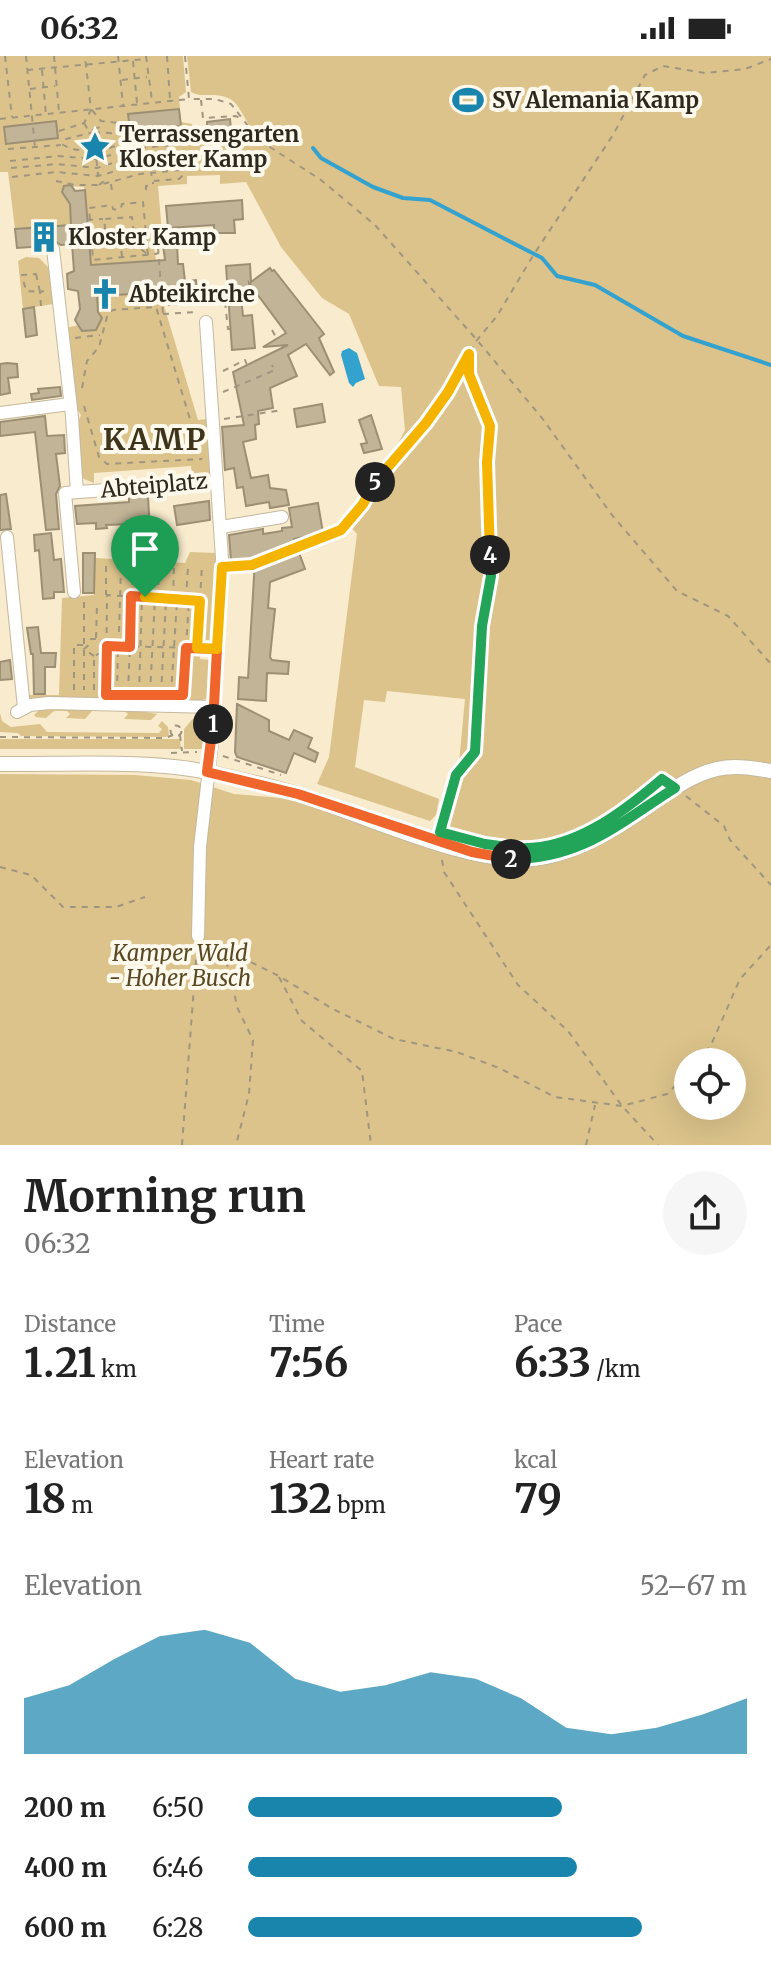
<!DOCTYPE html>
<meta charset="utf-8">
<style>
body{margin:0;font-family:Merriweather,serif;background:#f6f6f6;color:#222;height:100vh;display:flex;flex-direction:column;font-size:30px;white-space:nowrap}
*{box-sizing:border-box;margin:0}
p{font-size:26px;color:#767676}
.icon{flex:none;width:44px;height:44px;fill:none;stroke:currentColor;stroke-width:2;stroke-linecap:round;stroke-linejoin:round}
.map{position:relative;height:1089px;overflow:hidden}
.panel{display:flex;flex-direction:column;background:#fff;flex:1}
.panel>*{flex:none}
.buttons{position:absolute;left:674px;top:992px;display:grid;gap:16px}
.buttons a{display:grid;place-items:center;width:72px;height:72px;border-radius:50%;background:#fff;box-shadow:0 8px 32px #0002;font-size:40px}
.pin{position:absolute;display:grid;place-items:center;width:68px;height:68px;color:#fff;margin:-82px -34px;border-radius:50% 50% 50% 0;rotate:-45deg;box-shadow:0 0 8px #0007}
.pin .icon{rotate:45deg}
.km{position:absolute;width:40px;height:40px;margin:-20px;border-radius:50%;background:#222;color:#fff;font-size:22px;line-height:40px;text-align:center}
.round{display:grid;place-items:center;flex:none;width:84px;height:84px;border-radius:42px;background:#f6f6f6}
.overview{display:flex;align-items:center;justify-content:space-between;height:136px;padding:0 24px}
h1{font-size:44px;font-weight:700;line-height:60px}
.stats{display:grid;grid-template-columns:repeat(3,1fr);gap:12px;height:136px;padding:8px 24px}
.stats div{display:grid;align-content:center}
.stats b{font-size:40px;font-weight:700}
.stats small{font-size:22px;font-weight:400}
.stats p{font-size:22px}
.chart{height:224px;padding:16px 24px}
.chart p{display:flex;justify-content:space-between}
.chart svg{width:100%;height:144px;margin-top:8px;fill:#1985ad;opacity:.7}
ul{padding:0 24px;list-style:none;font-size:26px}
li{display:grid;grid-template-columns:128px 96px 1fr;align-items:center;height:60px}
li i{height:20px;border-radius:10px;background:#1985ad}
.status{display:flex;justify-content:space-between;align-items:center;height:56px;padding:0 40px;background:#fff;direction:ltr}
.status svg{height:22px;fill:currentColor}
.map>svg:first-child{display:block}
.green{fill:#dcc38b;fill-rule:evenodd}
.water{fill:#34a2ce}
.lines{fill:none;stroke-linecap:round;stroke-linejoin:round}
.stream{stroke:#34a2ce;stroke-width:4}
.building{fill:#c1b497;stroke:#9c8f74;stroke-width:2}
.minor-casing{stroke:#c5b89c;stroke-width:14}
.major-casing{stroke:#c5b89c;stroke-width:16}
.path{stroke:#a09680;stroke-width:2;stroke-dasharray:6 6;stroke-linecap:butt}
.minor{stroke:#fff;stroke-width:12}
.major{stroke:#fff;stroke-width:14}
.split-1-casing{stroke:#fff;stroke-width:16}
.split-2-casing{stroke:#fff;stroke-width:16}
.split-3-casing{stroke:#fff;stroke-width:16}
.split-4-casing{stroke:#fff;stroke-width:16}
.split-5-casing{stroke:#fff;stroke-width:16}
.split-6-casing{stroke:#fff;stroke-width:16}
.split-1{stroke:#f0652b;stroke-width:10}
.split-2{stroke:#f0652b;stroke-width:10}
.split-3{stroke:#22a559;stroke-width:10}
.split-4{stroke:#22a559;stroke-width:10}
.split-5{stroke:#f5b400;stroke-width:10}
.split-6{stroke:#f5b400;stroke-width:10}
.labels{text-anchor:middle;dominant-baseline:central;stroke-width:8;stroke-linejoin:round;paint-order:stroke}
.poi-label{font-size:22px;font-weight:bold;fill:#2e291e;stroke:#fef9ed;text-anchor:start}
.street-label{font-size:22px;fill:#2e291e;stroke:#fef9ed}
.park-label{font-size:22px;font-style:italic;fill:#594823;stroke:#fef9ed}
.district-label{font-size:30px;font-weight:bold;letter-spacing:2px;fill:#3e341b;stroke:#fef9ed}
</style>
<div class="status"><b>06:32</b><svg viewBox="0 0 49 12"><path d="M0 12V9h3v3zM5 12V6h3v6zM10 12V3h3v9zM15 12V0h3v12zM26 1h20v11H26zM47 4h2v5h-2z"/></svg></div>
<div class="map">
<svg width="771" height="1089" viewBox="0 0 771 1089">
<rect width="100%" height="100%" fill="#f9ebcd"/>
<g class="green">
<path d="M0,0H183L186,36L179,41L181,66L192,68L195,80L210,87L249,69C237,49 236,39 210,39C202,39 198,40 191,36L187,0H771V1089H0V718L135,719L191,724L234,738L283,742L438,786L440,776L455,749L465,643L387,635L385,646L364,644L355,711L439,743L436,759L430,765L317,728L329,701L357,478L349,469L374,434L405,374L401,331L379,330L349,258L322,242L281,191L246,126L220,128V119L187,120V128L158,130L163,189L154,191L156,204L91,209L84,131L64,130L62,136L65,141H69L71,169L15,173L8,116H0ZM688,1006H732V1050H688Z"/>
<path d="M26,201L39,202L56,219L59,247L23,253L18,205Z"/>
<path d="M150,237L151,246H163L198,364L206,363L211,414L208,419L192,420L191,410L94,417V427L84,423L80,418L76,371L81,359L74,348L65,272L79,269L83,275L96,274L102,262L95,251L97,240Z"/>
<path d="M190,496L216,497L212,583L208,587H201L200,603L211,604L209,637L206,643L198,645L29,642V639H59L62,542L94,539L95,502L185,507Z"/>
<path d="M42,652L134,654L157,658L151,664L124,663L128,658L124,655H92L85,663L66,662L70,658L67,655H54L46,662L36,661L34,659Z"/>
<path d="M0,657L2,665L11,671L40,668L47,676L159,677L162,673L158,670L162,665L168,671L169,679L166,681L21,680L18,677L0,676Z"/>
<path d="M197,658L202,659L206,665V693H184V673Z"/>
<path d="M0,683H180L181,693H0Z"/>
</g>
<path class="water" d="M349,292L357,297L365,323L356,327L353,331L349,327L341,299L342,295Z"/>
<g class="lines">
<path class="stream" d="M313,92L321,102L373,131L403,142L430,144L542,202L557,220L595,229L683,280L771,309"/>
</g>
<g class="building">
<path d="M179,53L181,70L130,75L128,58Z"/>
<path d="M230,63L232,83L204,81V72L207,71V66Z"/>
<path d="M56,65L58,82L6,88L4,71Z"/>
<path d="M71,129L75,135L85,134L91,209L165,204L163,189L177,188L178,208H183L185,225L196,224L198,247L169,249L168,245L151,246L150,237L97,240L98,256L102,262L96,274L82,275L75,264L80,253L78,235L68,233L67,218L74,215L72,188L61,189L53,184L45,190L17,192L15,173L71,169L70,148L62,136L64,130Z"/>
<path d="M242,144L243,163L234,164L235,177H214V169L168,172L166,150Z"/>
<path d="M250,208L251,226L270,212L272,215L274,214L318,270L324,278L319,282L334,316L330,319L306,288L288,299L297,320L270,332L273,352L258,355L259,368L255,369L256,383L243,386L251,422L268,419L270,432L286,434L289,449L270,452L269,446L246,450L243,431L237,432L234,412L225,414L222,371L244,369L233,316L288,289L263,291L286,277L249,227L250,240H241L243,260L252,259L255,292L232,294L226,210Z"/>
<path d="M34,251L37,279L26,281L23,253Z"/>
<path d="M7,307L17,308L18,321L8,322L10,337L0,339V308Z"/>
<path d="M60,331L61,340L32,344L31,338L39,337L38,333Z"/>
<path d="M322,348L325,366L297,371L294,353Z"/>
<path d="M371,359L382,393L364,397L361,388L367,387L359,364Z"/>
<path d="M45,360L47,380L64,379L65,397L56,398L60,430L56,438L59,473L46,474L35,376L0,380V366Z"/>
<path d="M6,438L11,473L0,474V439Z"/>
<path d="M148,440L150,477L131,479V468L106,469L107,472L96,473V467L77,468L75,450L129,446V441Z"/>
<path d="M209,445L210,464L177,469L174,450Z"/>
<path d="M318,447L323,477L294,483L305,513L270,526L268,552L275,553L270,601L272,604L289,606L288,618L267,617L266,645L238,643L239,621L248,622L255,504L231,505L229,479L263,473V478L282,475V472L292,471L289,452Z"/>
<path d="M51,477L54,504L61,503L64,536H54V542L43,543L39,494L35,495L34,479Z"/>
<path d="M83,497H95L94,537H83Z"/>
<path d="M38,571L41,597H56L55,611H45V638H34L33,598H31L27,572Z"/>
<path d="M10,604L12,623L0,624V606Z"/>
<path d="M237,648L269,664V675L289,684L294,674L312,682L308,692L318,697L315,706L294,697L286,717L237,701L235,696Z"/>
</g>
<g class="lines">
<defs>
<g id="minor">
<path d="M53,193L72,361L77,436"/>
<path d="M0,357L70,348"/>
<path d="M221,471L282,461"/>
<path d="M7,481L24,652"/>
<path d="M74,536L65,437L217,426"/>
<path d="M17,656L30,649L49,647L214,651"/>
<path d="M198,880L200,791L212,686L222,502L206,266"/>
</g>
<path id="major" d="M0,708C64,709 151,703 212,717C241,724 272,730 300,739C364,759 469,809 533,803C567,799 600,782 628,764C657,746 683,721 717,713C735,709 753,712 771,715"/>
</defs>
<use href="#minor" class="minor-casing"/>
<use href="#major" class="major-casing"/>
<g class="path">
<path d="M5,0L12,61"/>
<path d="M26,0L35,91"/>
<path d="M54,0L59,56"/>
<path d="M118,0L123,49"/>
<path d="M146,0L152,45"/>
<path d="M167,0L170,43"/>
<path d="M185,0L189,43H215L231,48L259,84L321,124L375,169L477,284L542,362L612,459L677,535L728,560L771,608"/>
<path d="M133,5L137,47"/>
<path d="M27,14L146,3"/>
<path d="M42,14L46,59"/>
<path d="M122,24L147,21"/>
<path d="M30,33L55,30"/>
<path d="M201,44L203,62L236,60L241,63"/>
<path d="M92,54L101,65L127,68"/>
<path d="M0,63L189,43"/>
<path d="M84,67L87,72L93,73L94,80L100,84L95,90L98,119"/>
<path d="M94,73L100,71L101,65"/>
<path d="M59,75L84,67L91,54L85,0"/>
<path d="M94,76L123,78L126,82C116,96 76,99 62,88L66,83Z"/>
<path d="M128,82L179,77"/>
<path d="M93,90L89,84L93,81"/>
<path d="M8,93L61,89"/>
<path d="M10,105L58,100L96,103L133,93L181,88"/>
<path d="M11,112L57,108L97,112L135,100L181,96"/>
<path d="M12,121L56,116L98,120L137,109L182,104"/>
<path d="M56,125L75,129H99L140,118L180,114L182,120L179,123L153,125L151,117"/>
<path d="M111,128L112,135"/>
<path d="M99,129L105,124L106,120"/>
<path d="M146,134V130L153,129V126"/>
<path d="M87,164L103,163"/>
<path d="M123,175L119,181L114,176L119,171L123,175H132"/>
<path d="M120,183L122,201"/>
<path d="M135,188L132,161L104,163L107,191L135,188L147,198"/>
<path d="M92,191H105"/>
<path d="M158,191L163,258"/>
<path d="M148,199L143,146L122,148L121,152L117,154L113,153L112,149L89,152L93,204L155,198L159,197"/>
<path d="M36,218L40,236L26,235L22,219Z"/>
<path d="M225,246L228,273H230"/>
<path d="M41,250L40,236L44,235"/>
<path d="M163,258L197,256"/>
<path d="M272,274L277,283"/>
<path d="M75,282L100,279"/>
<path d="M223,315L245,304L247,309"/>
<path d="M82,332L87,305L99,291L108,257L113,254L156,251L202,403"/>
<path d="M223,336L275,314L272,309"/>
<path d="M84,350L99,401L107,408L202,403"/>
<path d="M224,363L282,354"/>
<path d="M106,510V539"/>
<path d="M121,510L119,576L129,577"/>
<path d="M233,510L252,509L330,479L341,474L350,466L376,425L401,397L448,336L477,284L497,260L534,198L613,79L645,19L663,10L705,17L745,13L771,3"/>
<path d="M145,540L147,512"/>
<path d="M158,541L159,512"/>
<path d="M173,542L174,510"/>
<path d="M186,543L188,511"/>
<path d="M200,544L202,509"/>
<path d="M84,546V634"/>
<path d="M96,582L97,549"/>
<path d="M94,600L84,593L90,588L91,583H101L104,590L204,592"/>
<path d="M74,634V589H83"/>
<path d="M94,634V600L103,596L104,591"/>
<path d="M106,637L107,539L200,545L197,592"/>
<path d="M117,637L118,592"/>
<path d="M128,637L133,510"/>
<path d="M139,638L142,541"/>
<path d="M150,638L155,542"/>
<path d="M161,638L166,545"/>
<path d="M171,638L177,545"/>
<path d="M183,639L189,544"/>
<circle cx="176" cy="675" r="5.5"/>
<path d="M180,679L182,695"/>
<path d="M0,681L165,682L173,679"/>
<path d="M171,697L197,696"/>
<path d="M223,700L281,719"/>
<path d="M686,740L724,770L730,784L771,829"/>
<path d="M440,774L456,719L475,696L482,570L491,520L487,406L490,370L469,318V298"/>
<path d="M442,804L444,816L518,929L568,975L622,1050L658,1089"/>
<path d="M0,811L31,819L63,851H116L145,841"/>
<path d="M208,885L279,920L331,952L394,983L457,996L499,1012L555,1041L622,1050L667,1038L688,1017"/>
<path d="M221,894L231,919L237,951L253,984L249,1038L236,1089"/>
<path d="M279,921L302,965L362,1015L371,1089"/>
<path d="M698,1006L711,989L740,923L771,889"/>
<path d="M182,1089L197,891"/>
<path d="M586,1089L595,1049"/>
</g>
<use href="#minor" class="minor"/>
<use href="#major" class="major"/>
</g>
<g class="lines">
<defs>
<path id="split-1" d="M145,541L131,540L130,591L107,590L106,639H183L186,592L217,593L213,668"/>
<path id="split-2" d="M213,668L207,716L298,738L472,796L511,803"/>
<path id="split-3" d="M511,803C582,803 619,767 675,732L662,723C622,757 572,796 516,792"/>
<path id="split-4" d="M490,499L491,520L482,570L475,696L456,719L440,776L485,788L516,792"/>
<path id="split-5" d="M375,426L426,367L448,336L469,298V318L490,370L487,406L490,499"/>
<path id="split-6" d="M145,541L200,545L197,592L217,593L222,511L252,509L341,474L363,448L375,426"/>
</defs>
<use href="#split-1" class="split-1-casing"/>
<use href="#split-2" class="split-2-casing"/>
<use href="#split-3" class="split-3-casing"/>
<use href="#split-4" class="split-4-casing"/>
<use href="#split-5" class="split-5-casing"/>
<use href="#split-6" class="split-6-casing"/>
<use href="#split-1" class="split-1"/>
<use href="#split-2" class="split-2"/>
<use href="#split-3" class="split-3"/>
<use href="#split-4" class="split-4"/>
<use href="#split-5" class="split-5"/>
<use href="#split-6" class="split-6"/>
</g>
<defs>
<symbol id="stadium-bare" viewBox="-9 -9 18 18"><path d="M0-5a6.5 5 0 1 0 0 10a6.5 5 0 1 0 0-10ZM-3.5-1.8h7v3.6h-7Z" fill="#1985ad" stroke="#fef9ed" stroke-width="2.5" paint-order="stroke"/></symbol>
<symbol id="sight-bare" viewBox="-9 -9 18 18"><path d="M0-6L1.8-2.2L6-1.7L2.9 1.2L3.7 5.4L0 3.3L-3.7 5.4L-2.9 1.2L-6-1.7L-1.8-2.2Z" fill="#1985ad" stroke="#fef9ed" stroke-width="2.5" paint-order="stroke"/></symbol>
<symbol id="building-bare" viewBox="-9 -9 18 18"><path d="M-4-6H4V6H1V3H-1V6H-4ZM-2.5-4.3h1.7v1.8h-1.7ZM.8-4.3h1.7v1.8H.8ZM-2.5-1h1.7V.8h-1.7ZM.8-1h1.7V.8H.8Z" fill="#1985ad" stroke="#fef9ed" stroke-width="2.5" paint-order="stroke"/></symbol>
<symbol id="church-bare" viewBox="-9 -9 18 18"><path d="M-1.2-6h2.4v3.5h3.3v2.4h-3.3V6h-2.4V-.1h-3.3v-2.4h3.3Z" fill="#1985ad" stroke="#fef9ed" stroke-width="2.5" paint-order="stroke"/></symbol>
</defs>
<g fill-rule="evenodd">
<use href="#stadium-bare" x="446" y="22" width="44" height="44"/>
<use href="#sight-bare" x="73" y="69" width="44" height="44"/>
<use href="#building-bare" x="22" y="159" width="44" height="44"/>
<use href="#church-bare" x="83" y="216" width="44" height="44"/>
</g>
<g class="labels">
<g class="poi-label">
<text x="492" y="44">SV Alemania Kamp</text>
<text x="119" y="78">Terrassengarten<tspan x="119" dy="25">Kloster Kamp</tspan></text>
<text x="68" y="181">Kloster Kamp</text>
<text x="129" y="238">Abteikirche</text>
</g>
<g class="street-label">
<text transform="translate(154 429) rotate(-5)">Abteiplatz</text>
</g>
<g class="park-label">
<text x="180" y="897">Kamper Wald<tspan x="180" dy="25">- Hoher Busch</tspan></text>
</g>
<g class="district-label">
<text x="155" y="383">KAMP</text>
</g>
</g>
</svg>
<div class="buttons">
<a><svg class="icon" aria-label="locate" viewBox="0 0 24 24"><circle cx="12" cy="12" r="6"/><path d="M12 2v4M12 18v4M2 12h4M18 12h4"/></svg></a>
</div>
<div class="pin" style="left:145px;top:541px;background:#1e9e55"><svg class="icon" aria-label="arrive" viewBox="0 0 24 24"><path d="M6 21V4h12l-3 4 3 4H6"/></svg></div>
<b class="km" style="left:213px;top:668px">1</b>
<b class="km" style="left:511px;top:803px">2</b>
<b class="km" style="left:490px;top:499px">4</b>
<b class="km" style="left:375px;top:426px">5</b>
</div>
<section class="panel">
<div class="overview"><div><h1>Morning run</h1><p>06:32</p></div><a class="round"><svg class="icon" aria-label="share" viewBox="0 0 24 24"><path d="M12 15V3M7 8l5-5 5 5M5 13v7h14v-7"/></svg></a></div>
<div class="stats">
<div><p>Distance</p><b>1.21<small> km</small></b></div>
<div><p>Time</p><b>7:56</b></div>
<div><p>Pace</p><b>6:33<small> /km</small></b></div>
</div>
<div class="stats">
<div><p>Elevation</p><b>18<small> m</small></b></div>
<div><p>Heart rate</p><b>132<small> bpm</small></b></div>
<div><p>kcal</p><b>79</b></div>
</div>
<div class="chart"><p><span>Elevation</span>52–67 m</p>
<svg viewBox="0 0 160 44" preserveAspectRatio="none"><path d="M0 44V27L10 23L20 15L30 8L40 6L50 10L60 21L70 25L80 23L90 19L100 21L110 27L120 36L130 38L140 36L150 32L160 27V44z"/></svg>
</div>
<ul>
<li><b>200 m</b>6:50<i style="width:63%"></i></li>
<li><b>400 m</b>6:46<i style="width:66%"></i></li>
<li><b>600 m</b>6:28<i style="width:79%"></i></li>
</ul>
</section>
